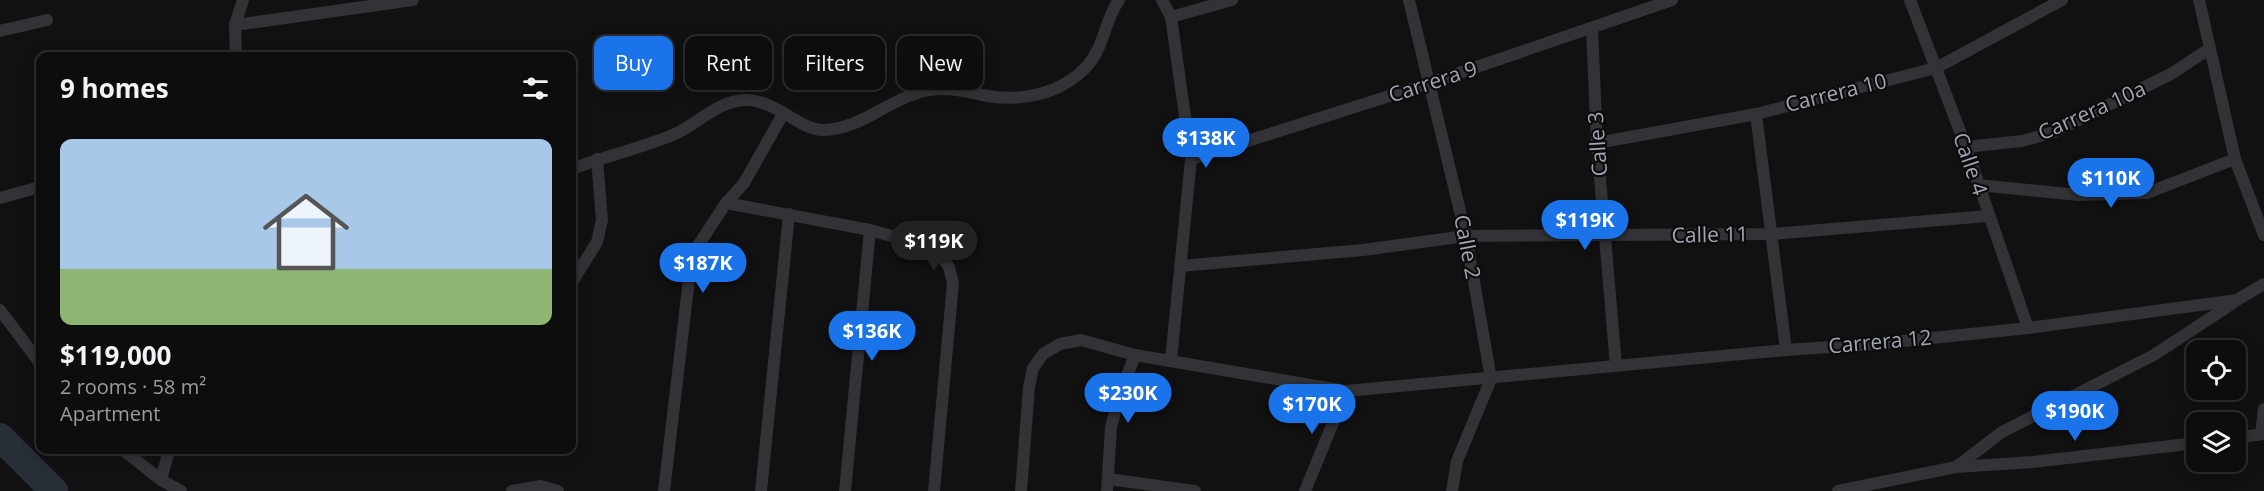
<!DOCTYPE html>
<html lang="en">
<head>
<meta charset="utf-8">
<style>
  :root { --surface:#0d0d0e; --page:#1b1b1c; --text:#f1f3f6; --muted:#9a9c9e; --line:#2d2d2e; --accent:#1a73e8 }
  body { margin:0; font-family:"Open Sans",sans-serif; background:var(--page); color:var(--text); height:100vh; display:flex; flex-direction:column; font-size:22px; white-space:nowrap }
  * { box-sizing:border-box; margin:0 }
  p { font-size:20px; color:var(--muted) }
  .icon { flex:none; width:33px; height:33px; fill:none; stroke:currentColor; stroke-width:2; stroke-linecap:round; stroke-linejoin:round }
  .map { position:relative; flex:1; overflow:hidden }
  .details { position:absolute; left:36px; top:52px; width:540px; height:402px; display:flex; flex-direction:column; background:var(--surface); border-radius:12px; box-shadow:0 3px 15px #0003,0 0 0 2px var(--line) }
  .details>* { flex:none }
  .top-card { position:absolute; left:594px; top:36px; width:570px; height:54px; display:flex; gap:12px }
  .fabs { position:absolute; left:2186px; top:340px; display:grid; gap:12px }
  .fabs a { display:grid; place-items:center; width:60px; height:60px; border-radius:12px; background:var(--surface); box-shadow:0 3px 15px #0003,0 0 0 2px var(--line); font-size:30px }
  .price { position:absolute; translate:-50% -51px; padding:0 14px; border-radius:21px; background:var(--accent); color:#fff; font-size:20px; line-height:39px; filter:drop-shadow(0 2px 3px #0008) }
  .price::after { content:''; position:absolute; left:50%; top:36px; width:18px; height:14px; margin-left:-9px; background:inherit; clip-path:polygon(0 0,100% 0,50% 100%) }
  .price.on { background:#222; color:#fff }
  ul { padding:0; list-style:none }
  li { display:grid; align-content:center; gap:12px; height:318px; padding:0 24px }
  li+li { border-top:2px solid var(--line) }
  li span { display:grid; place-items:center; height:186px; border-radius:12px; color:#555 }
  li>.icon { margin-inline-start:auto }
  span .icon { width:108px; height:108px; fill:#fffc; stroke-width:1 }
  li b { font-size:26px }
  h2 { display:flex; justify-content:space-between; align-items:center; height:72px; padding:0 24px; font-size:26px }
  .chip { padding:0 21px; border-radius:12px; background:var(--surface); box-shadow:0 3px 15px #0003,0 0 0 2px var(--line); font-size:21px; line-height:54px }
  .chip.on { background:var(--accent); color:#fff }
  .map>svg:first-child { display:block }
  .lines { fill:none; stroke-linecap:round; stroke-linejoin:round }
  .river { stroke:#272e36; stroke-width:28 }
  .street { stroke:#323237; stroke-width:12 }
  .labels { text-anchor:middle; stroke-width:4.5; stroke-linejoin:round; paint-order:stroke }
  .street-label { font-size:21px; fill:#a2a6b3; stroke:#0c0c0d }
</style>
</head>
<body>
<div class="map">
<svg width="2264" height="491" viewBox="0 0 2264 491">
  <rect width="100%" height="100%" fill="#111112"/>
  <g class="lines">
    <!-- river -->
    <path class="river" d="M0 437 54 491"/>
    <!-- street -->
    <g class="street">
      <path d="M1162 0 1171 17"/>
      <path d="M1409 0 1466 236 1491 379 1457 461 1452 491"/>
      <path d="M1910 0 1966 147 2028 328"/>
      <path d="M2199 0 2235 159 2264 235"/>
      <path d="M235 25 413 0"/>
      <path d="M1592 29 1597 143 1616 366"/>
      <path d="M0 31 47 20"/>
      <path d="M236 57 235 25 243 0"/>
      <path d="M1756 114 1786 350"/>
      <path d="M1597 143 1756 114 1936 68 2062 0"/>
      <path d="M1966 147 2022 141 2054 132 2171 74 2209 49"/>
      <path d="M1191 159 1430 83 1672 0"/>
      <path d="M572 169C606 156 642 148 675 134 699 123 716 102 744 100 774 98 800 131 824 130 861 129 889 99 925 91 946 86 967 92 988 96 1024 102 1063 93 1088 65 1105 45 1105 19 1119 0"/>
      <path d="M1977 185 2079 195 2147 193 2235 159"/>
      <path d="M0 198 40 187"/>
      <path d="M726 203 870 230 924 245 938 252 949 267 953 283 934 491"/>
      <path d="M1180 266 1363 250 1466 236 1771 234 1988 216"/>
      <path d="M572 282 597 242 602 220 597 159"/>
      <path d="M0 310 40 363"/>
      <path d="M1171 360 1191 159 1171 17 1232 0"/>
      <path d="M2261 434 2264 409"/>
      <path d="M2235 438 2264 434"/>
      <path d="M123 450 161 480 181 491"/>
      <path d="M1956 467 2033 462 2196 443"/>
      <path d="M1108 479 1195 491"/>
      <path d="M161 480 169 450"/>
      <path d="M512 491 541 486 558 491"/>
      <path d="M664 491 690 271 699 244 726 203 744 183 783 114"/>
      <path d="M761 491 789 214"/>
      <path d="M845 491 870 230"/>
      <path d="M1021 491 1029 387 1033 368 1043 354 1060 344 1081 340 1135 355 1346 391 1786 350 1875 344 2028 328 2237 300 2264 284"/>
      <path d="M1107 491 1111 427 1120 394 1135 355"/>
      <path d="M1305 491 1346 391"/>
      <path d="M1838 491 1956 467 2002 432 2154 355 2233 303"/>
    </g>
  </g>
  <g class="labels">
    <!-- street labels -->
    <g class="street-label">
      <text transform="translate(1433 82) rotate(-18)" y="7">Carrera 9</text>
      <text transform="translate(1836 93) rotate(-14)" y="7">Carrera 10</text>
      <text transform="translate(2092 111) rotate(-24)" y="7">Carrera 10a</text>
      <text transform="translate(1598 144) rotate(-94)" y="7">Calle 3</text>
      <text transform="translate(1970 164) rotate(71)" y="7">Calle 4</text>
      <text transform="translate(1710 235) rotate(-1)" y="7">Calle 11</text>
      <text transform="translate(1467 247) rotate(79)" y="7">Calle 2</text>
      <text transform="translate(1880 342) rotate(-5)" y="7">Carrera 12</text>
    </g>
  </g>
</svg>
<div class="fabs">
<a><svg class="icon" aria-label="locate" viewBox="0 0 24 24"><circle cx="12" cy="12" r="6"/><path d="M12 2v4M12 18v4M2 12h4M18 12h4"/></svg></a>
<a><svg class="icon" aria-label="layers" viewBox="0 0 24 24"><path d="M12 4l9 5-9 5-9-5zM3 14l9 5 9-5"/></svg></a>
</div>
<b class="price" style="left:1206px;top:169px">$138K</b>
<b class="price" style="left:2111px;top:209px">$110K</b>
<b class="price" style="left:1585px;top:251px">$119K</b>
<b class="price on" style="left:934px;top:272px">$119K</b>
<b class="price" style="left:703px;top:294px">$187K</b>
<b class="price" style="left:872px;top:362px">$136K</b>
<b class="price" style="left:1128px;top:424px">$230K</b>
<b class="price" style="left:1312px;top:435px">$170K</b>
<b class="price" style="left:2075px;top:442px">$190K</b>
<div class="top-card">
<a class="chip on">Buy</a>
<a class="chip">Rent</a>
<a class="chip">Filters</a>
<a class="chip">New</a>
</div>
<section class="details">
<h2>9 homes<svg class="icon" aria-label="filters" viewBox="0 0 24 24"><path d="M4 7h16M4 17h16"/><circle cx="9" cy="7" r="2"/><circle cx="15" cy="17" r="2"/></svg></h2>
<ul>
<li><span style="background:linear-gradient(#a9c7e8 70%,#8fb573 0)"><svg class="icon" aria-label="home" viewBox="0 0 24 24"><path d="M3 11l9-7 9 7M6 9v11h12V9"/></svg></span><div><b>$119,000</b><p>2 rooms · 58 m²</p><p>Apartment</p></div></li>
</ul>
</section>
</div>
</body>
</html>
